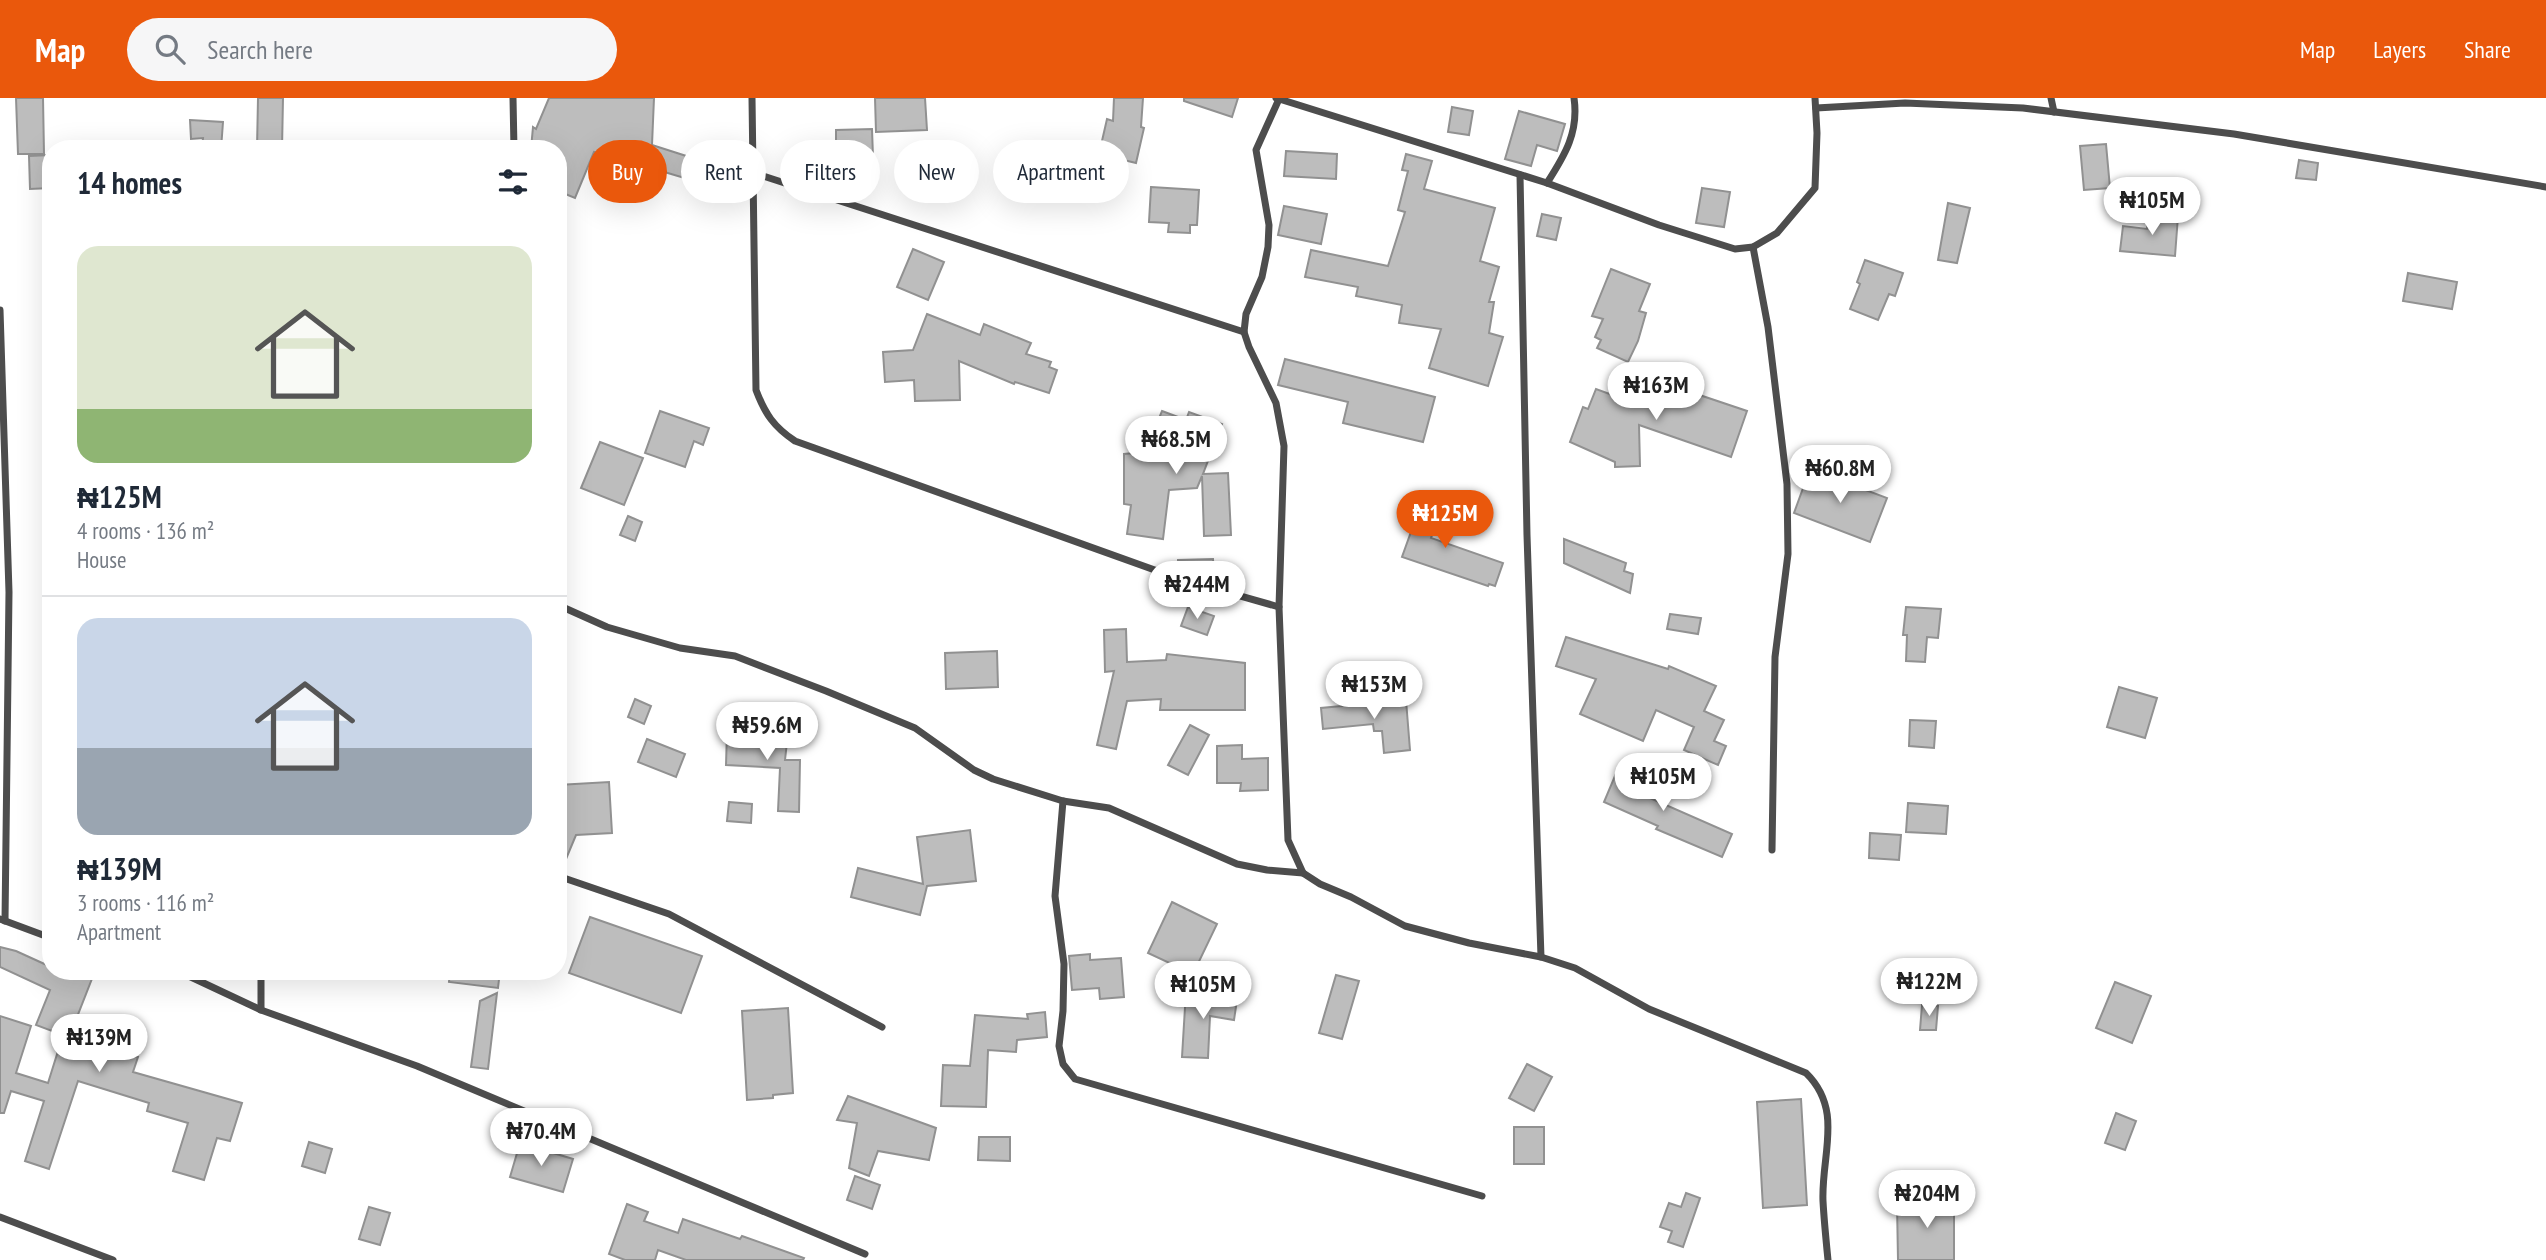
<!DOCTYPE html>
<html lang="en">
<head>
<meta charset="utf-8">
<style>
  :root { --surface:#fff; --page:#f6f6f7; --text:#1f2937; --muted:#747a83; --line:#e0e1e3; --accent:#ea580c }
  body { margin:0; font-family:"PT Sans Narrow",sans-serif; background:var(--page); color:var(--text); height:100vh; display:flex; flex-direction:column; font-size:26px; white-space:nowrap }
  * { box-sizing:border-box; margin:0 }
  p { font-size:23px; color:var(--muted) }
  .icon { flex:none; width:38px; height:38px; fill:none; stroke:currentColor; stroke-width:2; stroke-linecap:round; stroke-linejoin:round }
  .map { position:relative; flex:1; overflow:hidden }
  .drawer { position:absolute; left:42px; top:42px; width:525px; height:840px; display:flex; flex-direction:column; background:var(--surface); border-radius:28px; box-shadow:0 7px 28px #0002 }
  .drawer>* { flex:none }
  .banner { position:absolute; left:588px; top:42px; width:665px; height:63px; display:flex; gap:14px }
  .price { position:absolute; translate:-50% -60px; padding:0 16px; border-radius:24px; background:#fff; color:#222; font-size:23px; line-height:46px; filter:drop-shadow(0 2px 4px #0008) }
  .price::after { content:''; position:absolute; left:50%; top:42px; width:21px; height:16px; margin-left:-10px; background:inherit; clip-path:polygon(0 0,100% 0,50% 100%) }
  .price.active { background:var(--accent); color:#fff }
  ul { padding:0; list-style:none }
  li { display:grid; align-content:center; gap:14px; height:371px; padding:0 35px }
  li+li { border-top:2px solid var(--line) }
  li span { display:grid; place-items:center; height:217px; border-radius:21px; color:#555 }
  li>.icon { margin-inline-start:auto }
  span .icon { width:126px; height:126px; fill:#fffc; stroke-width:1 }
  li b { font-size:30px }
  h2 { display:flex; justify-content:space-between; align-items:center; height:84px; padding:0 35px; font-size:30px }
  .tag { padding:0 24px; border-radius:32px; background:var(--surface); box-shadow:0 7px 28px #0002; font-size:24px; line-height:63px }
  .tag.active { background:var(--accent); color:#fff }
  header { display:flex; align-items:center; gap:42px; box-sizing:border-box; height:98px; padding:0 35px; background:var(--accent); color:#fff }
  header strong { font-size:33px }
  nav { display:flex; gap:38px; margin-inline-start:auto; font-size:24px }
  .search { width:490px; height:63px; background:var(--page); display:flex; align-items:center; gap:18px; box-sizing:border-box; padding:0 24px; border-radius:38px; color:var(--muted); font-size:26px }
  .map>svg:first-child { display:block }
  .building { fill:#bdbdbd; stroke:#919191; stroke-width:2 }
  .lines { fill:none; stroke-linecap:round; stroke-linejoin:round }
  .minor { stroke:#4d4d4d; stroke-width:7 }
</style>
</head>
<body>
<header>
<strong>Map</strong>
<div class="search"><svg class="icon" aria-label="search" viewBox="0 0 24 24"><circle cx="10" cy="10" r="6"/><path d="M15 15l6 6"/></svg>Search here</div>
<nav><a>Map</a><a>Layers</a><a>Share</a></nav>
</header>
<div class="map">
<svg width="2546" height="1162" viewBox="0 0 2546 1162">
  <rect width="100%" height="100%" fill="#fff"/>
  <!-- building -->
  <g class="building">
    <path d="M16 0H43L44 56H18Z"/>
    <path d="M258 0H283L282 51H257Z"/>
    <path d="M549 0H654L652 47 705 64 698 84 634 65V62L594 54 575 100 558 93V51H531L533 29 536 31Z"/>
    <path d="M875 0H925L927 32 876 34Z"/>
    <path d="M1114 0H1143L1141 29 1144 30 1136 65 1099 56 1107 21 1113 23Z"/>
    <path d="M1184 0H1238L1232 19 1184 3Z"/>
    <path d="M1452 9 1473 13 1469 37 1448 34Z"/>
    <path d="M1519 13 1565 26 1557 53 1537 47 1531 68 1505 61Z"/>
    <path d="M190 22 223 24 221 51H202L203 40 191 41Z"/>
    <path d="M872 31 873 59H836V32Z"/>
    <path d="M1062 46 1064 85 1040 86 1038 48Z"/>
    <path d="M2106 46 2110 90 2084 92 2080 48Z"/>
    <path d="M1286 53 1337 56 1336 81 1284 78Z"/>
    <path d="M1406 56 1432 63 1424 91 1495 110 1480 163 1499 169 1489 204H1494L1489 235 1503 239 1488 288 1429 270 1441 231 1399 225 1402 207 1356 198 1358 189 1305 179 1311 152 1388 168 1405 114 1398 112 1408 73 1402 72Z"/>
    <path d="M51 57V90L30 91 29 58Z"/>
    <path d="M2299 62 2318 65 2316 82 2296 80Z"/>
    <path d="M1151 89 1199 92 1197 127H1190V135L1168 134 1169 125 1149 124Z"/>
    <path d="M1702 90 1730 94 1724 129 1696 125Z"/>
    <path d="M1948 105 1970 110 1957 165 1938 162Z"/>
    <path d="M1284 108 1327 116 1321 146 1278 137Z"/>
    <path d="M1542 116 1561 120 1556 142 1537 138Z"/>
    <path d="M2149 116 2178 118 2175 158 2120 153 2123 128 2147 131Z"/>
    <path d="M913 151 944 164 928 202 897 189Z"/>
    <path d="M1865 162 1903 175 1895 198 1889 196 1878 222 1850 211 1860 186 1857 184Z"/>
    <path d="M1611 171 1650 186 1639 213 1646 215 1638 243 1628 264 1597 250 1601 242 1595 239 1603 221 1592 218Z"/>
    <path d="M2408 175 2457 184 2452 211 2403 203Z"/>
    <path d="M927 216 980 237 984 226 1031 245 1026 256 1051 264 1049 269 1057 272 1049 295 1015 284 1014 286 959 263 960 302 915 303 914 282 885 284 883 254 913 252Z"/>
    <path d="M1285 261 1435 299 1423 344 1343 325 1348 304 1278 287Z"/>
    <path d="M1646 279 1747 313 1731 359 1639 327 1640 368 1615 369V364L1570 344 1583 309 1588 311 1596 291 1637 306Z"/>
    <path d="M660 313 709 330 703 347 694 343 685 369 645 355Z"/>
    <path d="M1162 313 1186 322 1189 314 1222 326 1203 376 1228 375 1231 437 1204 438 1202 378 1197 390 1169 392 1163 441 1127 436 1131 407 1124 406V356L1145 354Z"/>
    <path d="M600 344 643 360 624 407 581 390Z"/>
    <path d="M1810 371 1887 400 1870 444 1794 415Z"/>
    <path d="M1412 403 1441 413 1431 440 1503 465 1495 488 1489 486 1488 488 1402 459 1412 431 1403 428Z"/>
    <path d="M628 418 642 424 635 443 620 437Z"/>
    <path d="M1564 441 1626 465 1624 473 1633 476 1630 495 1564 465Z"/>
    <path d="M1213 461 1214 478H1193L1178 474V462Z"/>
    <path d="M1188 509 1214 518 1207 537 1181 528Z"/>
    <path d="M1906 509 1941 511 1938 540 1927 539 1925 564 1906 563 1907 537H1903Z"/>
    <path d="M1670 516 1701 520 1698 536 1667 531Z"/>
    <path d="M1126 531 1127 564 1166 562 1167 556 1245 565V612H1160L1161 601 1127 603 1116 651 1097 647 1114 573 1105 574 1104 532Z"/>
    <path d="M1566 539 1668 571 1669 568 1716 588 1704 613 1724 622 1714 643 1726 648 1718 667 1684 652 1694 629 1656 612 1643 643 1580 616 1596 581 1556 568Z"/>
    <path d="M997 553 998 589 946 591 945 555Z"/>
    <path d="M2119 589 2157 600 2145 640 2107 629Z"/>
    <path d="M635 601 651 608 644 626 628 619Z"/>
    <path d="M1406 602 1410 652 1384 655 1382 633H1374L1373 626 1323 631 1321 610Z"/>
    <path d="M1910 622 1936 623 1934 650 1909 648Z"/>
    <path d="M1190 627 1209 637 1188 677 1168 667Z"/>
    <path d="M727 633 788 635 785 662H800L799 714 778 713 780 670 726 667Z"/>
    <path d="M647 641 685 656 676 679 638 664Z"/>
    <path d="M1242 647V661L1268 660V692L1240 693 1241 685H1217V648Z"/>
    <path d="M1620 666 1651 679 1643 697 1732 736 1722 759 1656 731 1658 728 1604 704Z"/>
    <path d="M609 684 612 735 576 737 561 773 558 772V687Z"/>
    <path d="M729 704 752 706 751 725 727 723Z"/>
    <path d="M1908 705 1948 708 1946 736 1906 734Z"/>
    <path d="M970 732 976 783 927 788 920 817 851 799 858 770 923 786 917 739Z"/>
    <path d="M1870 735 1901 737 1899 762 1869 760Z"/>
    <path d="M1172 804 1217 826 1193 876 1148 855Z"/>
    <path d="M590 819 702 858 681 915 569 875Z"/>
    <path d="M0 849 16 853 51 869V873H80L93 878 70 937 138 959 133 974 242 1005 230 1043 217 1040 204 1082 173 1073 188 1025 147 1013 149 1005 78 983 49 1071 25 1063 44 1003 11 993 4 1015H0V918L31 928 16 975 48 985 63 937 36 927 50 892 0 869Z"/>
    <path d="M1090 856V862L1121 860 1124 899 1100 901 1099 890 1072 892 1069 858Z"/>
    <path d="M450 873H500L498 890 449 884Z"/>
    <path d="M1336 877 1359 883 1342 941 1319 935Z"/>
    <path d="M2115 884 2151 898 2132 945 2096 930Z"/>
    <path d="M1186 893 1237 902 1234 922 1210 918 1208 960 1182 959Z"/>
    <path d="M497 895 488 971 471 969 480 903Z"/>
    <path d="M1922 907 1938 908 1936 932H1920Z"/>
    <path d="M788 910 793 995 773 997V1000L747 1002 742 913Z"/>
    <path d="M1045 914 1047 939 1017 942 1016 954 988 952 986 1009 941 1008 943 967 970 968 975 917 1028 921 1027 916Z"/>
    <path d="M1527 966 1552 979 1534 1013 1509 1000Z"/>
    <path d="M848 998 936 1030 929 1062 878 1053 869 1078 849 1070 857 1025 837 1022Z"/>
    <path d="M1801 1001 1807 1107 1763 1110 1757 1004Z"/>
    <path d="M2116 1015 2136 1023 2125 1052 2105 1045Z"/>
    <rect x="1514" y="1029" width="30" height="37"/>
    <path d="M979 1039H1010V1063L978 1062Z"/>
    <path d="M309 1044 332 1051 325 1075 302 1068Z"/>
    <path d="M520 1045 573 1061 563 1094 510 1079Z"/>
    <path d="M855 1078 880 1087 872 1111 847 1102Z"/>
    <path d="M1686 1095 1700 1100 1683 1149 1668 1144 1672 1133 1660 1129 1669 1105 1681 1109Z"/>
    <path d="M1926 1098H1954V1162H1898L1897 1106H1926Z"/>
    <path d="M627 1106 648 1114 644 1123 678 1135 683 1121 740 1141 742 1138 804 1160 803 1162H686L658 1152 655 1162H625L609 1156Z"/>
    <path d="M369 1109 390 1115 380 1147 359 1141Z"/>
  </g>
  <g class="lines">
    <!-- minor -->
    <g class="minor">
      <path d="M513 0 514 51"/>
      <path d="M752 0 756 292C765 316 774 329 795 343L1177 480 1279 509"/>
      <path d="M1276 0 1547 85 1659 127 1735 151 1753 149 1777 135 1815 90 1817 35 1815 0"/>
      <path d="M2051 0 2054 14"/>
      <path d="M1279 1 1256 52 1269 127 1268 149 1262 179 1246 216 1244 234 1249 249 1276 305 1284 348 1279 509 1288 742 1303 775 1320 786 1351 799 1405 828 1469 845 1541 859 1575 870 1649 911 1806 975C1844 1012 1821 1057 1823 1103 1824 1122 1826 1142 1828 1162"/>
      <path d="M1816 10 1905 5 2023 10 2234 36 2546 89"/>
      <path d="M754 75 1244 234"/>
      <path d="M1520 77 1527 437 1541 859"/>
      <path d="M1547 85C1565 57 1579 34 1574 0"/>
      <path d="M1753 149 1768 229 1787 386 1788 456 1775 559 1772 752"/>
      <path d="M0 212 9 494 5 823"/>
      <path d="M558 507 607 529 680 550 735 558 826 593 915 630 974 672 993 681 1063 703 1109 710 1237 766 1267 772 1303 775"/>
      <path d="M1063 703 1055 798 1064 866 1063 913 1059 948 1063 966 1075 981 1482 1098"/>
      <path d="M558 778 669 816 882 929"/>
      <path d="M0 821 51 840"/>
      <path d="M178 873 261 912 417 968 865 1156"/>
      <path d="M261 873V912"/>
      <path d="M0 1119 113 1162"/>
    </g>
  </g>
</svg>
<b class="price" style="left:2152px;top:139px">₦105M</b>
<b class="price" style="left:1656px;top:324px">₦163M</b>
<b class="price" style="left:1176px;top:378px">₦68.5M</b>
<b class="price" style="left:1840px;top:407px">₦60.8M</b>
<b class="price active" style="left:1445px;top:452px">₦125M</b>
<b class="price" style="left:1197px;top:523px">₦244M</b>
<b class="price" style="left:1374px;top:623px">₦153M</b>
<b class="price" style="left:767px;top:664px">₦59.6M</b>
<b class="price" style="left:1663px;top:715px">₦105M</b>
<b class="price" style="left:1929px;top:920px">₦122M</b>
<b class="price" style="left:1203px;top:923px">₦105M</b>
<b class="price" style="left:99px;top:976px">₦139M</b>
<b class="price" style="left:541px;top:1070px">₦70.4M</b>
<b class="price" style="left:1927px;top:1132px">₦204M</b>
<div class="banner">
<a class="tag active">Buy</a>
<a class="tag">Rent</a>
<a class="tag">Filters</a>
<a class="tag">New</a>
<a class="tag">Apartment</a>
</div>
<section class="drawer">
<h2>14 homes<svg class="icon" aria-label="filters" viewBox="0 0 24 24"><path d="M4 7h16M4 17h16"/><circle cx="9" cy="7" r="2"/><circle cx="15" cy="17" r="2"/></svg></h2>
<ul>
<li><span style="background:linear-gradient(#dfe7d0 75%,#8fb573 0)"><svg class="icon" aria-label="home" viewBox="0 0 24 24"><path d="M3 11l9-7 9 7M6 9v11h12V9"/></svg></span><div><b>₦125M</b><p>4 rooms · 136 m²</p><p>House</p></div></li>
<li><span style="background:linear-gradient(#c9d6e8 60%,#9aa5b1 0)"><svg class="icon" aria-label="home" viewBox="0 0 24 24"><path d="M3 11l9-7 9 7M6 9v11h12V9"/></svg></span><div><b>₦139M</b><p>3 rooms · 116 m²</p><p>Apartment</p></div></li>
</ul>
</section>
</div>
</body>
</html>
